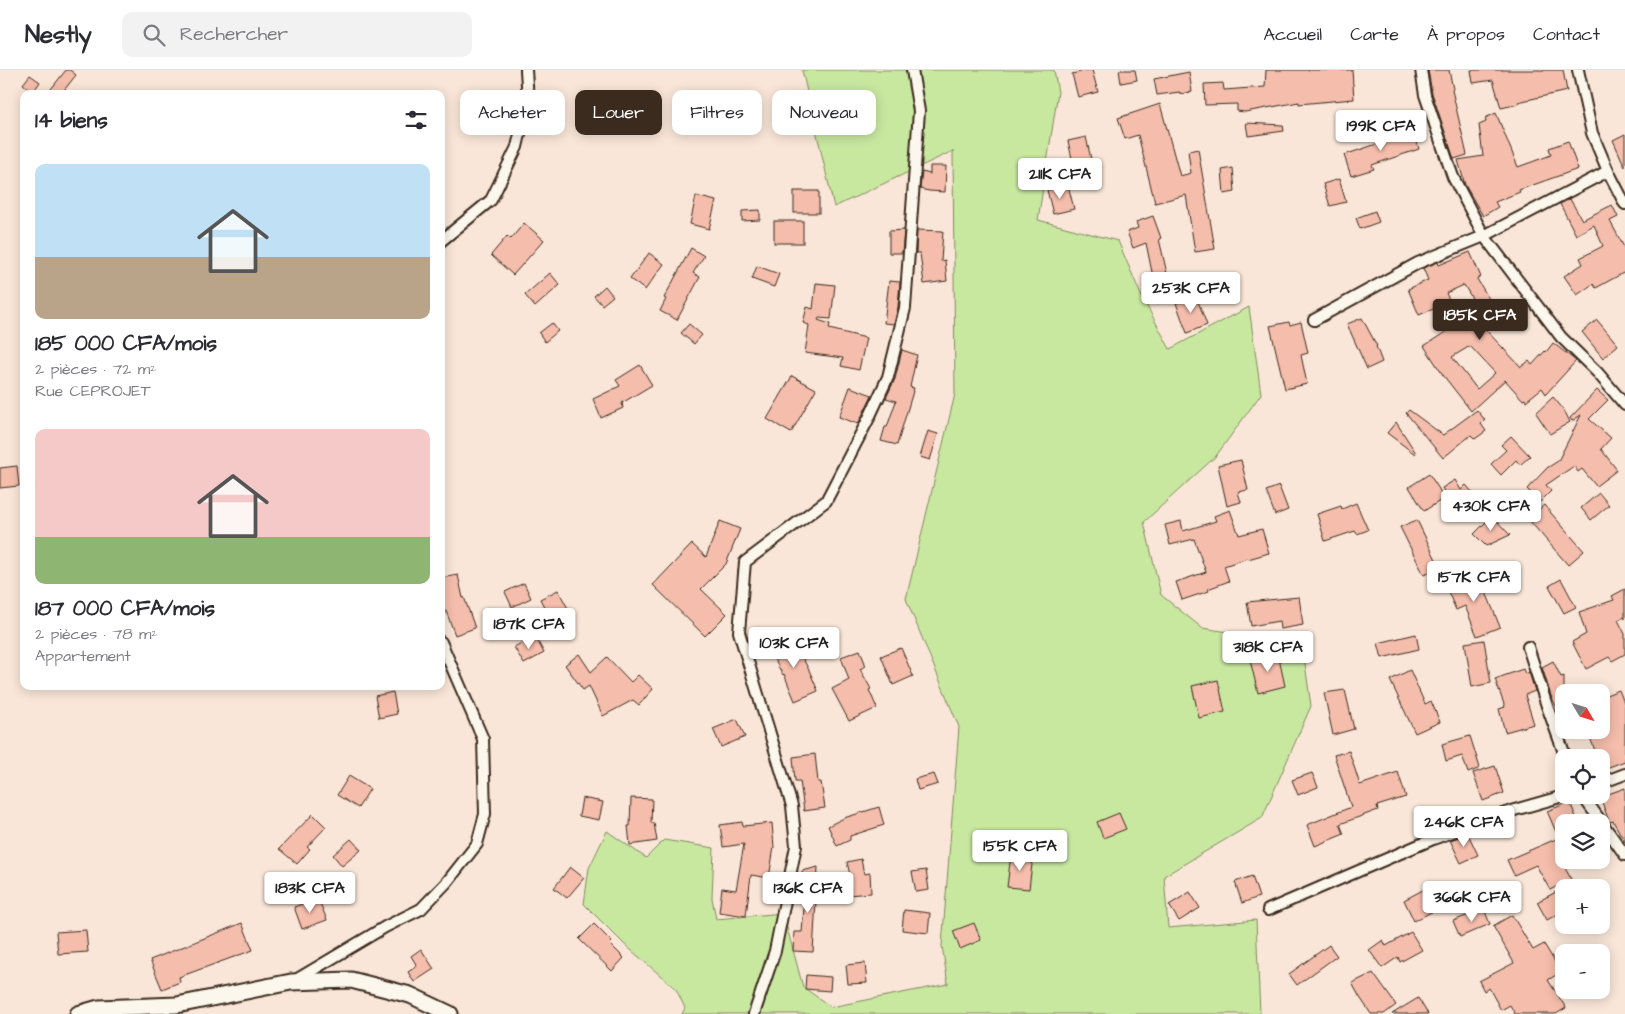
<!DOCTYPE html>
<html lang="fr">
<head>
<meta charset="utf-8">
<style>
  :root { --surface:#fff; --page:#f2f2f3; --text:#2b2b33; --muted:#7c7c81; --line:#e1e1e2; --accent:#3b2a1e }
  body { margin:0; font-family:"Architects Daughter",sans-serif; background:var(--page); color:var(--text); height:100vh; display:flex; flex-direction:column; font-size:19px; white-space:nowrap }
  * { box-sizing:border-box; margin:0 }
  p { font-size:16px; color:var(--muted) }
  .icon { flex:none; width:28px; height:28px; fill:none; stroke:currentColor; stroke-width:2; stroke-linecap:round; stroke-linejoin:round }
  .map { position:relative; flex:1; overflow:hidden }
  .sheet { position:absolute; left:20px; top:20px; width:425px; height:600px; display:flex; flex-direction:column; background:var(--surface); border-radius:10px; box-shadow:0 2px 12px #0003 }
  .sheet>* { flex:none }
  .hud { position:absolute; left:460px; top:20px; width:475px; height:45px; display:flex; gap:10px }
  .needle { width:32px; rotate:128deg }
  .fabs { position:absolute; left:1555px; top:614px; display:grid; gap:10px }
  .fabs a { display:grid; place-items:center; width:55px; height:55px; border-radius:10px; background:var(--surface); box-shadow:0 2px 12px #0003; font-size:25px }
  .price { position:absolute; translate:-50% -42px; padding:0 11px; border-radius:5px; background:#fff; color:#222; font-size:16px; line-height:32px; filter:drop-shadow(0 1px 2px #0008) }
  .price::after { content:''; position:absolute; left:50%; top:30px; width:15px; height:11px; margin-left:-8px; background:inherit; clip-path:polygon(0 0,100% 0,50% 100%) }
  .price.on { background:var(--accent); color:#fff }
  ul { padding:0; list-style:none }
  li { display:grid; align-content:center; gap:10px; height:265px; padding:0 15px }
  li span { display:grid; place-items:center; height:155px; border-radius:10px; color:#555 }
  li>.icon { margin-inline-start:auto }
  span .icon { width:90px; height:90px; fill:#fffc; stroke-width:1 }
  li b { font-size:21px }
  h2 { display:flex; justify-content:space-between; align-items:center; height:60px; padding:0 15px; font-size:21px }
  .tag { padding:0 18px; border-radius:10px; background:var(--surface); box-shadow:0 2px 12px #0003; font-size:18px; line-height:45px }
  .tag.on { background:var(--accent); color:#fff }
  header { display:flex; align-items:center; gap:30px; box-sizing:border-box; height:70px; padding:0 25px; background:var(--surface); border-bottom:1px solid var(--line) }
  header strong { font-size:24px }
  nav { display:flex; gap:28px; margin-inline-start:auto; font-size:18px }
  .search { width:350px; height:45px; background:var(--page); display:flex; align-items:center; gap:12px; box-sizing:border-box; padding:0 18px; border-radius:10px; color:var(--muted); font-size:19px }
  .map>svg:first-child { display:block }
  .green { fill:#c8e8a0; stroke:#82895f }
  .building { fill:#f5bdab; stroke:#3b2a1e; fill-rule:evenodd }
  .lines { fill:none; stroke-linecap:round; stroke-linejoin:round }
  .street-casing { stroke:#3b2a1e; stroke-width:14 }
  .secondary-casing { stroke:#3b2a1e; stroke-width:19 }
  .street { stroke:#fbf7ec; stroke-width:10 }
  .secondary { stroke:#fbf7ec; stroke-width:15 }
</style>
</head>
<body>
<header>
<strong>Nestly</strong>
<div class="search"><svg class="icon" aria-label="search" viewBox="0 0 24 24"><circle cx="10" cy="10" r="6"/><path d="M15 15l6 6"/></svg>Rechercher</div>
<nav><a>Accueil</a><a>Carte</a><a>À propos</a><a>Contact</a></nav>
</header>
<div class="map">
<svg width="1625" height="944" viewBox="0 0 1625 944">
  <rect width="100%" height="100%" fill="#f9e6d8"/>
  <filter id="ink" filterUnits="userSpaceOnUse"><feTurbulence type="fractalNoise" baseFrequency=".02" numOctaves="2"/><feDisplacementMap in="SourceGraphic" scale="10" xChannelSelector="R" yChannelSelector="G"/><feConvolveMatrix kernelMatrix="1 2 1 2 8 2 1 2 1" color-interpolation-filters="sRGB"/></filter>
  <g filter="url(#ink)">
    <!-- green -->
    <path class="green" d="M802 0H1054L1058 22 1038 150 1118 171 1141 225 1170 279 1249 237 1261 324 1216 386 1144 452 1161 525 1202 558 1302 573 1311 636 1262 748 1164 806 1168 858 1256 850 1260 944H682L685 938 676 919 624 874 584 834 589 798 607 761 646 788 664 770 714 778 712 828 716 849 783 843 803 917 831 937 948 914 942 876 959 657 906 529 955 324 953 81 834 137Z"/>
    <!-- building -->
    <g class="building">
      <path d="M66 0H70L76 5 61 24H47Z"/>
      <path d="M1089 0H1092L1098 22 1078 27 1072 4Z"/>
      <path d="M1119 0H1135L1137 10 1121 13Z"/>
      <path d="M1266 0H1352L1354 29 1299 34V32L1245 42 1237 41V34L1205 35 1204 14 1223 13 1224 20 1265 17Z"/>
      <path d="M1428 0H1449L1453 19 1452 20 1467 85 1454 89 1432 23Z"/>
      <path d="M1471 0H1563L1567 21 1518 32 1519 34 1501 38 1493 10 1473 13Z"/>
      <path d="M1189 2 1192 22 1180 24V22L1157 25 1154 9Z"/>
      <path d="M30 5 40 12 33 22 23 14Z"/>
      <path d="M1160 34 1180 106 1191 103 1188 81 1198 79 1215 179 1195 182 1186 125 1155 133 1138 65 1125 69 1118 48Z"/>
      <path d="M1496 43 1518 97 1551 85 1549 78 1568 71 1578 99 1519 120 1520 122 1495 132 1498 137 1483 146 1465 115 1458 90 1483 86 1479 55 1486 52 1485 48Z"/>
      <path d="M1246 53 1283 55 1284 61 1248 66Z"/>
      <path d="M1413 59 1419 79 1372 95 1374 99 1351 106 1344 85 1383 72 1382 69Z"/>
      <path d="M1625 64V97L1613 70Z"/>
      <path d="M1086 67 1091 89 1073 93 1068 71Z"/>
      <path d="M930 96H946L945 122 929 121 920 119 922 102 930 104Z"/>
      <path d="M1233 98 1235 122 1224 124 1222 100Z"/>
      <path d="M1339 109 1346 132 1330 136 1323 114Z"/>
      <path d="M1068 115 1074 139 1053 144 1047 120Z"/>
      <rect x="794" y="121" width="25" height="22"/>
      <path d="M696 126 716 131 709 159 690 154Z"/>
      <path d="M1570 129 1582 150 1612 135 1618 147 1610 151 1625 179V202L1596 218 1593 214 1577 225 1564 206 1583 194 1580 188 1603 176 1594 155 1576 165 1560 134Z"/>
      <path d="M760 140V150L742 151V141Z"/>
      <path d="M1375 141 1379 152 1360 159 1356 148Z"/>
      <path d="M1153 146 1161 168 1159 169 1173 229 1156 233 1150 208 1153 207 1146 173 1133 178 1127 162 1138 158 1136 152Z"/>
      <rect x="774" y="151" width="29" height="22"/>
      <path d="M524 153 544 170 513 205 491 185 507 166 511 169Z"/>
      <path d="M904 160 902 183H889V161Z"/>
      <path d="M917 160 943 161 941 191 945 190 947 211 924 214 920 183H916Z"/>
      <path d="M691 178 704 186 693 203 700 207 677 250 660 241 666 229 664 228Z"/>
      <path d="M1470 182 1481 207 1477 209 1500 247 1484 258 1521 297 1529 291 1532 295 1545 281 1546 282 1553 273 1576 291 1546 324 1542 318 1526 331 1525 329 1523 330 1505 310 1471 341 1443 305 1424 276 1479 240 1464 215 1446 223 1450 232 1419 245 1408 219 1428 210 1423 198 1438 192 1439 195ZM1470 276 1495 303 1477 319 1452 287Z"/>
      <path d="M649 183 664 194 645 220 630 209Z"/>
      <path d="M757 196 779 204 774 217 752 209Z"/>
      <path d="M550 203 560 215 535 237 525 225Z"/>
      <path d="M889 211 900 212 898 237 894 254 884 253Z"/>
      <path d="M816 213 835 215 831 249 819 248 818 250 830 254 829 259 866 268 859 300 841 296 843 288 805 283 809 255 803 253 807 237 813 239Z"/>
      <path d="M605 216 613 226 602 235 594 226Z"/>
      <path d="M1196 226 1207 255 1187 263 1176 233Z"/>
      <path d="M1362 248 1377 276H1376L1382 292 1367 299 1347 254Z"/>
      <path d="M1597 250 1618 275 1603 288 1582 262Z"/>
      <path d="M1289 252 1290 255 1301 252 1308 283 1301 285 1307 314 1285 319 1270 256Z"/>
      <path d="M552 253 558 261 545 272 539 263Z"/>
      <path d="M689 254 702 265 694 274 681 263Z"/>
      <path d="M902 280 917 285 910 317 914 318 897 375 881 371 885 357H887L896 331 886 328 895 309Z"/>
      <path d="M640 295 652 315 622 333 623 338 601 348 593 329 620 316 616 310Z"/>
      <path d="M792 306 816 319 791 363 767 349Z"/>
      <path d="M850 317 872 325 858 354 839 347Z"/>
      <path d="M1597 320 1608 330 1589 349 1611 368 1601 379 1617 400 1596 416 1582 399 1578 402 1574 396 1546 415 1551 421 1540 432 1527 419 1547 398 1558 391 1581 345 1572 351 1570 348Z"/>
      <path d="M1553 327 1564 340 1570 352 1550 364 1536 343Z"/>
      <path d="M1409 340 1443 365 1477 340 1485 350 1481 354 1486 361 1475 369 1471 365 1443 388 1406 343Z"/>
      <path d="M1396 352 1416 383 1415 384 1387 363Z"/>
      <path d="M928 361 938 364 930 390 920 387Z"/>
      <path d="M1511 366 1530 386 1520 395 1516 390 1501 405 1491 394 1506 380 1501 375Z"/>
      <path d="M1241 390 1248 420 1238 422 1241 432 1227 436 1218 395Z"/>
      <path d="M17 396 19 416 0 418V398Z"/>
      <path d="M1429 404 1439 419 1443 429 1424 441 1409 417Z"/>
      <path d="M1455 410 1461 420 1466 415 1474 424 1468 430 1473 438 1460 447 1442 418Z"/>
      <path d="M1279 416 1288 440 1275 445 1266 421Z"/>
      <path d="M1599 423 1609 435 1591 450 1581 438Z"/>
      <path d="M1356 433 1368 460 1357 464 1355 461 1325 471 1317 444 1341 436 1342 439Z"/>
      <path d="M1544 435 1584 481 1568 495 1528 449Z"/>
      <path d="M1230 440 1239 465 1262 459 1269 483 1248 489V488L1224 496 1229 511 1208 519 1209 521 1182 530 1176 512 1206 502 1194 469 1170 475 1165 455 1181 451 1183 461 1216 451 1214 446Z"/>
      <path d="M1492 446 1510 465 1486 476 1474 464Z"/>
      <path d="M1417 450 1440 498 1424 505 1400 457Z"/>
      <path d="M720 451 740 459 726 494 701 519 727 544 705 566 653 515 692 474 706 487Z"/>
      <path d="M1478 502 1500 557 1477 566 1465 536 1456 540 1446 517Z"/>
      <path d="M458 505 463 528 464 527 475 558 455 565 446 541 441 543V508Z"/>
      <path d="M1561 509 1576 537 1564 543 1549 516Z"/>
      <path d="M524 513 531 528 512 537 505 522Z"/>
      <path d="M1625 519V549L1624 547 1618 550 1625 564V584L1612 591 1609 587 1586 599 1572 572 1586 564 1579 542 1614 530 1612 526Z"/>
      <path d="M558 520 571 544 553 554 540 529Z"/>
      <path d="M1299 527 1303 555 1280 559 1279 551 1251 556 1247 532Z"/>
      <path d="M1416 564 1419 579 1382 588 1378 573Z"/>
      <path d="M535 566 544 583 524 594 514 577Z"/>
      <path d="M791 567 809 600 818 621 795 631 784 604 783 605 769 580Z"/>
      <path d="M1484 570 1491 613 1472 617 1465 573Z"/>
      <path d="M901 578 913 606 893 615 881 586Z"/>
      <path d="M860 580 866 596 860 599 871 619 869 620 877 638 849 651 832 619 849 610 841 587Z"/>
      <path d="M579 584 591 602 607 587 631 612 638 605 653 619 639 635 633 630 603 646 589 616 583 620 565 595Z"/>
      <path d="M1278 584 1285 616 1258 623 1250 590Z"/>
      <path d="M1553 591 1561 607 1564 606V652L1551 626 1542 597Z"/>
      <path d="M1523 599 1525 604 1529 602 1535 621 1525 625 1534 654 1505 662 1499 639 1505 637 1495 609Z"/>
      <path d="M1410 600 1425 634 1431 631 1440 652 1415 663 1390 610Z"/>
      <path d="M1218 610 1225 642 1199 648 1192 616Z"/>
      <path d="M1345 620 1354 659 1333 665 1324 623Z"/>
      <path d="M1619 620 1625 635V691L1601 700V688H1598L1587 660H1601V627Z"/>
      <path d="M393 622 397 644 379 648 375 626Z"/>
      <path d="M737 649 745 667 721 677 713 659Z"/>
      <path d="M1470 666 1480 698 1468 703 1462 686 1446 691 1442 674Z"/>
      <path d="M1349 681 1360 715 1398 702 1406 727 1377 736 1378 740 1340 754 1344 764 1315 776 1307 755 1351 737 1334 685Z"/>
      <path d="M815 684 818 712H821L825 738 804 741 800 711H795L793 687Z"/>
      <path d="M1495 696 1504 723 1483 731 1473 703Z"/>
      <path d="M1312 703 1318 717 1298 725 1292 710Z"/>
      <path d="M934 704 938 714 918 720 915 709Z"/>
      <path d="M349 706 370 719 358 738 337 725Z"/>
      <path d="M1625 718V772L1613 751 1610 752 1609 751 1600 727Z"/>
      <path d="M582 728 603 732 599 750 579 746Z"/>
      <path d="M631 728 652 729 651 753H654L657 771 630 775 628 756H630Z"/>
      <path d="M1570 732 1578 752H1564V758L1556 762 1547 741Z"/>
      <path d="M879 737 884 755 850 766V770L837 776 828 756 844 748Z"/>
      <path d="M1119 743 1126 759 1103 768 1097 752Z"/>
      <path d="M313 744 326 757 307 777 310 779 297 794 279 779Z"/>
      <path d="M742 752 743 756 772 753 774 777 769 808 751 805 746 846 719 842 722 818 736 820 744 774 723 777 720 755Z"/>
      <path d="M1468 764 1478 785 1461 793 1450 770Z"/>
      <path d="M351 769 361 780 342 796 333 785Z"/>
      <path d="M1556 769 1562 784 1558 785 1571 809 1550 820 1536 795 1514 805 1507 790Z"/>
      <path d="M1011 784 1033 786 1029 819 1007 817Z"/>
      <path d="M861 789 864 804 870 803 871 823 848 825 847 805H850L847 792Z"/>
      <path d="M570 797 584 808 567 828 554 818Z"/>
      <path d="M818 797 813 882 793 881 794 862H802L806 812H803L802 801Z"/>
      <path d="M926 800 929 820 916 822 912 802Z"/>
      <path d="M1252 806 1259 827 1242 833 1235 812Z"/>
      <path d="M1436 813 1447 834 1414 851 1404 830Z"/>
      <path d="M1558 821 1564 831V841L1547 850 1537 832Z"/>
      <path d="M1190 822 1200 838 1179 851 1169 835Z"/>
      <path d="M318 828 327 850 302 859 294 837Z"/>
      <path d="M1484 839 1490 854 1460 867 1453 851Z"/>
      <path d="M904 840 930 843 928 863 902 860Z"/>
      <path d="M1512 845 1533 880 1544 874 1561 902 1548 910 1566 938 1556 944H1515L1510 935 1501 940 1489 918 1484 921 1479 911 1514 893 1493 856Z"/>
      <path d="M242 853 253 880 179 907 180 912 162 919 150 890Z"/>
      <path d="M974 853 981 870 960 879 953 861Z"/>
      <path d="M594 854 612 872 610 874 624 888 612 901 579 869Z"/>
      <path d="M86 860 88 882 58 884 56 862Z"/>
      <path d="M1411 862 1422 880 1400 892 1398 887 1382 898 1369 880 1383 870 1386 876Z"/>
      <path d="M1329 875 1337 886 1297 915 1289 904Z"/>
      <path d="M421 879 434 899 414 912 408 902 417 896 411 886Z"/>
      <path d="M865 893 867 913 848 914 846 895Z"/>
      <path d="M1373 903 1396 935 1384 944H1371L1359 926 1352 913Z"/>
      <path d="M806 905 831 907 830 921 805 919Z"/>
      <path d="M1418 928 1428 944H1392Z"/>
    </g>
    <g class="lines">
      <defs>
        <g id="street">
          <path d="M1421 0 1425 25 1453 107 1484 166 1561 267 1597 302 1625 335"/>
          <path d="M1578 0 1592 63 1608 101 1625 134"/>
          <path d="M441 171 491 130 517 77 528 30 526 0"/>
          <path d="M1314 250 1418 193 1484 166 1608 101"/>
          <path d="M1528 577 1547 636 1566 688"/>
          <path d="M1601 713 1625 704"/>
          <path d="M1582 725 1625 785"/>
          <path d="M1268 840 1433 769 1511 741 1567 725"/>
          <path d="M294 911 385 857 421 839 447 812 477 774 485 744 483 669 441 572"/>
          <path d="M754 944 775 881 796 776 792 736 739 562 745 492 826 431 869 348 888 307 905 238 919 41 912 0"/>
        </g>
        <path id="secondary" d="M78 944 99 938 177 935 291 912 351 910 410 925 450 944"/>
      </defs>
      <!-- street casing -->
      <use href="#street" class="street-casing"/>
      <!-- secondary casing -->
      <use href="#secondary" class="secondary-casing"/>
      <!-- street -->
      <use href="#street" class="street"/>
      <!-- secondary -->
      <use href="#secondary" class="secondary"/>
    </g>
  </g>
</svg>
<div class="fabs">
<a><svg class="needle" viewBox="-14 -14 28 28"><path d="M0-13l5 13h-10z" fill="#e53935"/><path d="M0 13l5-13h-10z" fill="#7c7c81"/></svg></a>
<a><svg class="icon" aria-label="locate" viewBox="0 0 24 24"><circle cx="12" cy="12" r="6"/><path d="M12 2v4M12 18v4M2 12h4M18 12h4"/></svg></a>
<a><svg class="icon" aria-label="layers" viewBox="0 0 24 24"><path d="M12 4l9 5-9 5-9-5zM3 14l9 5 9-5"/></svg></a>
<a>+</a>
<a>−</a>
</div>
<b class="price" style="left:1381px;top:82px">199K CFA</b>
<b class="price" style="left:1060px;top:130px">211K CFA</b>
<b class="price" style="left:1191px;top:244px">253K CFA</b>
<b class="price on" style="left:1480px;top:271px">185K CFA</b>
<b class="price" style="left:1491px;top:462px">430K CFA</b>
<b class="price" style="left:1474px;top:533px">157K CFA</b>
<b class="price" style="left:529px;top:580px">187K CFA</b>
<b class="price" style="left:794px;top:599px">103K CFA</b>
<b class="price" style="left:1268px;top:603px">318K CFA</b>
<b class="price" style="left:1464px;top:778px">246K CFA</b>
<b class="price" style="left:1020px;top:802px">155K CFA</b>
<b class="price" style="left:310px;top:844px">183K CFA</b>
<b class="price" style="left:808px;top:844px">136K CFA</b>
<b class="price" style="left:1472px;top:853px">366K CFA</b>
<div class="hud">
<a class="tag">Acheter</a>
<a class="tag on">Louer</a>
<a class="tag">Filtres</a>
<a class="tag">Nouveau</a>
</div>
<section class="sheet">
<h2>14 biens<svg class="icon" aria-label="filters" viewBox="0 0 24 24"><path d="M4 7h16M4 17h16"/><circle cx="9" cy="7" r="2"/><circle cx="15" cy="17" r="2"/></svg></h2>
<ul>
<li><span style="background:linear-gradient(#bfe0f5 60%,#b9a48a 0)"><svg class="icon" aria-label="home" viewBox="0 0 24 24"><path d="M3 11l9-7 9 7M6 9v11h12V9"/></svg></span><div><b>185 000 CFA/mois</b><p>2 pièces · 72 m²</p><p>Rue CEPROJET</p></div></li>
<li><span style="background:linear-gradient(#f6c9c9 70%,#8fb573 0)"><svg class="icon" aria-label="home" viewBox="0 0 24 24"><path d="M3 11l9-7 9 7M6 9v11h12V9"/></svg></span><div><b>187 000 CFA/mois</b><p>2 pièces · 78 m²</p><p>Appartement</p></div></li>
</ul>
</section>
</div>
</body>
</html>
